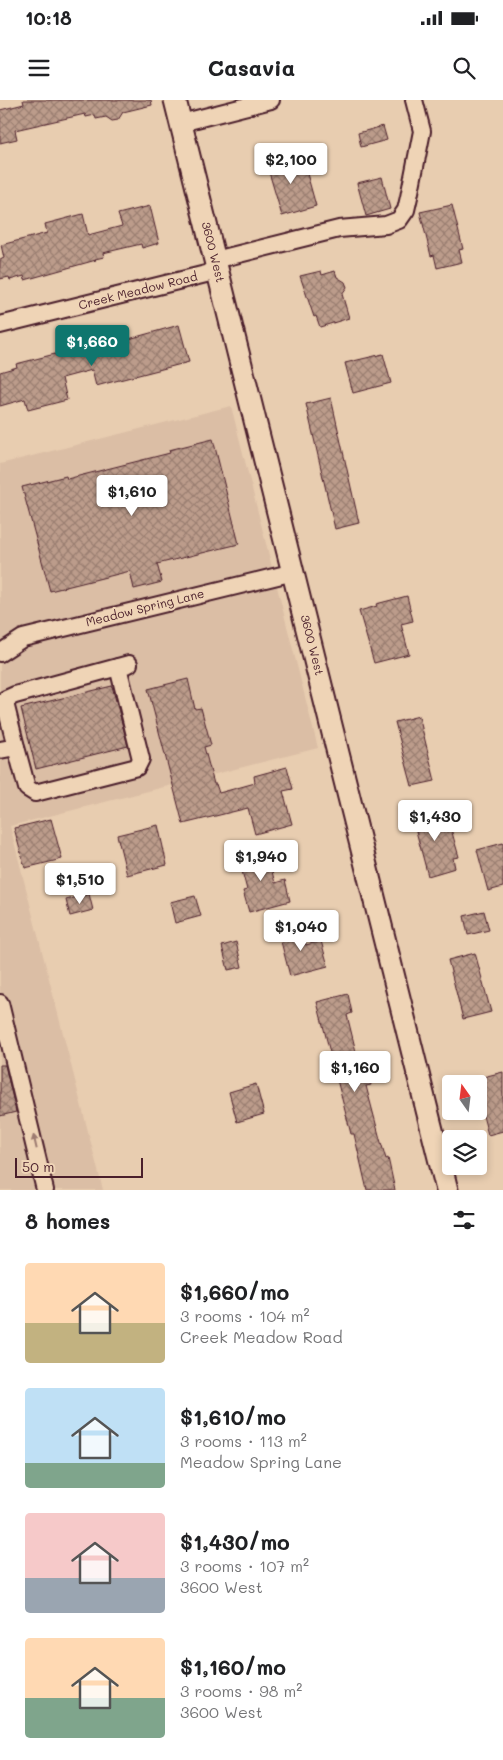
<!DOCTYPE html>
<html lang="en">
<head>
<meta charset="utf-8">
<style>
  :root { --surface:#fff; --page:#f2f2f2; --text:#202124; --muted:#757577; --accent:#0f766e }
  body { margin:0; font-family:Mali,sans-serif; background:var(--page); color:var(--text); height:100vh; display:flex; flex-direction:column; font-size:19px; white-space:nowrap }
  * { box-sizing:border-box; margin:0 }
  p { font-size:16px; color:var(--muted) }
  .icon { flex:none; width:28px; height:28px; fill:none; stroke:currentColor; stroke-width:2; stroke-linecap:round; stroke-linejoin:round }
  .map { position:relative; height:1090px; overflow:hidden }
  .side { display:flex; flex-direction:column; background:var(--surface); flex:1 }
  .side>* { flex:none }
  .needle { width:32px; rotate:346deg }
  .controls { position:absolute; left:442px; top:975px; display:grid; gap:10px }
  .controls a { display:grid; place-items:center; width:45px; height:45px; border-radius:5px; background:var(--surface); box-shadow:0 2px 8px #0003; font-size:25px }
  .scale { position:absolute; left:15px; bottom:12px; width:128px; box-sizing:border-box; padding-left:5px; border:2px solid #4a1f2b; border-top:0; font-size:14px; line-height:18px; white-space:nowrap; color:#4a1f2b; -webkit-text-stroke:4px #efd4b6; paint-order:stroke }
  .price { position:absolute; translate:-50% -42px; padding:0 11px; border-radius:5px; background:#fff; color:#222; font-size:16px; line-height:32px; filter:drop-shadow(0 1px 2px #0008) }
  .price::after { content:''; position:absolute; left:50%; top:30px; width:15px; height:11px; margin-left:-8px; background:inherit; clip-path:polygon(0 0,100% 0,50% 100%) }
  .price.active { background:var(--accent); color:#fff }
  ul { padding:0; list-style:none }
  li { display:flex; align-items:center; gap:15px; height:125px; padding:0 25px }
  li span { display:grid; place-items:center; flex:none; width:140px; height:100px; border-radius:5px; color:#555 }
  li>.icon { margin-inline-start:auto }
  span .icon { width:60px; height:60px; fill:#fffc; stroke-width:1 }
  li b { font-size:21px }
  h2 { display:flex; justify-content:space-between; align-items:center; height:60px; padding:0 25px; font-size:21px }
  .status { display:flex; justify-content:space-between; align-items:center; height:35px; padding:0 25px; background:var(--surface); direction:ltr }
  .status svg { height:14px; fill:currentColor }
  header { display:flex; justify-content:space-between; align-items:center; height:65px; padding:0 25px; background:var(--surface); font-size:22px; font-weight:700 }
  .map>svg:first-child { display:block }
  .built { fill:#dbbea5 }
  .building { fill:url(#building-cross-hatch); stroke:#4a1f2b }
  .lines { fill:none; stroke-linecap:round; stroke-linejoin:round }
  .minor-casing { stroke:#4a1f2b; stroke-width:20 }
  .major-casing { stroke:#4a1f2b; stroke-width:25 }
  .minor { stroke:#efd4b6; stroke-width:16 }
  .major { stroke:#efd4b6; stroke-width:21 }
  .oneway { fill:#9c7a70 }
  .labels { text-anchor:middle; stroke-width:4; stroke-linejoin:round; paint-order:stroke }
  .street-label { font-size:12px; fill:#4a1f2b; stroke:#efd4b6 }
</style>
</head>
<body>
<div class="status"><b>10:18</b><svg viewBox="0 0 49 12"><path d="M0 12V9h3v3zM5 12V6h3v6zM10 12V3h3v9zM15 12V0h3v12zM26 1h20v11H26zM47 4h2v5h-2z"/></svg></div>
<header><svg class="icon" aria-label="menu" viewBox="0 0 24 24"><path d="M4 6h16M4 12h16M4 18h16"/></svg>Casavia<svg class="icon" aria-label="search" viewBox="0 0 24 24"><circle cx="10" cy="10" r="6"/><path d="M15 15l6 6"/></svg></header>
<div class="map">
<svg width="503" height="1090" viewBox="0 0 503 1090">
  <defs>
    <pattern id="building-cross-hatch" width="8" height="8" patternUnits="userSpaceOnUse" patternTransform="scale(1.25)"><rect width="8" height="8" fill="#bc9c8b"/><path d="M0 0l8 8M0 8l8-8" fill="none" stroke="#9b7f72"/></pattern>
  </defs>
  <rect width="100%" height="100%" fill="#e8cdb0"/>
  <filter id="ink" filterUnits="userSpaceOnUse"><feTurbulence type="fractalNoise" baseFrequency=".02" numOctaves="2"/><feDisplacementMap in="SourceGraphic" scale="10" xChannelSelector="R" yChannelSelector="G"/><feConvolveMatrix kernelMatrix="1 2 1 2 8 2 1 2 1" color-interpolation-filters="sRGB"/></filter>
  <g filter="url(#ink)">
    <!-- built -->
    <path class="built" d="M231 306 318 648 10 726 103 1090H0V364Z"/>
    <!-- building -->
    <g class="building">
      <path d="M23 0H151L152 5 123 12 118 20 112 21 106 17 96 19 95 15 86 17 85 14 15 30 17 39 0 43V10L24 4Z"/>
      <path d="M383 26 387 40 361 47 358 33Z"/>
      <path d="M298 54 302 71 306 70 316 106 282 116 266 62Z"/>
      <path d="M382 77 390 109 366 116 357 83Z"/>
      <path d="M452 105 463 149 459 150 462 162 437 168 434 155 431 156 420 112Z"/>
      <path d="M150 106 159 143 142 148 141 144 103 153 104 157 95 159 96 160 25 180 24 176 10 180 9 177 0 179V160L4 158 1 145 47 133 45 124 83 114 88 135 122 126 118 114Z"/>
      <path d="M321 171 322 175 335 171 337 177 345 182 347 187 342 194 349 218 320 227 316 216 314 217 300 176Z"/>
      <path d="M179 225 189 262 96 286 92 270 62 278 67 300 28 310 25 299 0 306V272L17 267 16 264 55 254 56 256 87 248 103 244 102 241 117 238 118 242Z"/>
      <path d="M383 254 391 283 353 293 345 263Z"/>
      <path d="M331 298 359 423 335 429 306 304Z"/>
      <path d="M213 339 239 444 157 464 162 482 134 489 130 471 50 491 22 387 66 376 67 379 170 353 169 350Z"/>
      <path d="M407 496 413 521 401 524 409 554 374 563 359 511 377 506 376 504Z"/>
      <path d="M188 579 195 609 201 608 211 645 204 647 214 684H216L219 693 255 683 254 676 287 667 293 689 283 691 292 724 255 734 248 708 183 724 148 589Z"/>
      <path d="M112 586 128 646 36 669 21 608Z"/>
      <path d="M419 616 435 681 412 686 395 622Z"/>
      <path d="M440 709 445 730 451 729 459 757 453 758 455 768 428 776 412 716Z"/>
      <path d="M51 719 62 759 25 768 14 728Z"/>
      <path d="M158 725 167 765 127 775 117 735Z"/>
      <path d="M503 743V787L488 791 477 750Z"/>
      <path d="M266 749 275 783 285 780 290 801 249 812 243 791 247 790 238 756Z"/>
      <path d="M89 794 93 810 70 816 66 800Z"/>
      <path d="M195 796 201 816 175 823 170 802Z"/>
      <path d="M484 811 489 830 468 835 464 816Z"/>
      <path d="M301 825 306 845 321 841 328 866 290 876 278 830Z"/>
      <path d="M236 842 242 867 228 870 222 846Z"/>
      <path d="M475 853 491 912 463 919 448 860Z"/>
      <path d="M348 894 352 913 347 915 360 968 366 966 371 985 366 986 380 1039 386 1059 388 1058 395 1090H367L354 1034H351L317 902Z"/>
      <path d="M0 965H5L16 1012 0 1016Z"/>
      <path d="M503 972V1031L488 1035 479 1000V978Z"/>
      <path d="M256 984 264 1014 237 1022 229 992Z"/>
    </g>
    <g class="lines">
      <defs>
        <g id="minor">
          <path d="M181 23 271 0"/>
          <path d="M215 160 339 129 386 125 399 120 406 110 409 97 422 31 414 0"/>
          <path d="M0 225 218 171"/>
          <path d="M0 553 23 538 294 472"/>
          <path d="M16 647 27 688 35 693 137 667 141 659 118 567"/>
          <path d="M0 650 16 647 6 607V599L15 595 129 564"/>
          <path d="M0 903 45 1090"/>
        </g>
        <path id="major" d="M175 0 447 1090"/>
      </defs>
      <!-- minor casing -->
      <use href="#minor" class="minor-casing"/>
      <!-- major casing -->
      <use href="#major" class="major-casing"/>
      <!-- minor -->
      <use href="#minor" class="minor"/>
      <!-- major -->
      <use href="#major" class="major"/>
    </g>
    <!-- one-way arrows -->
    <defs><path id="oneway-solid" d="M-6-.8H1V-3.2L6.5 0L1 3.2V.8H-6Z" transform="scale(1.25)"/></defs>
    <use class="oneway" href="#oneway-solid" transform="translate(35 1042) rotate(-103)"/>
  </g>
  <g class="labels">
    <!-- street labels -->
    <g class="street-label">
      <text transform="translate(213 152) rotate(76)" y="4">3600 West</text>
      <text transform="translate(138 191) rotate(-14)" y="4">Creek Meadow Road</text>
      <text transform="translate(145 508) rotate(-14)" y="4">Meadow Spring Lane</text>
      <text transform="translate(312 545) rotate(76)" y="4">3600 West</text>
    </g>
  </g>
</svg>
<div class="controls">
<a><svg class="needle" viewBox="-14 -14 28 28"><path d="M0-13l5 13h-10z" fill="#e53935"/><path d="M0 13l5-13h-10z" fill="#757577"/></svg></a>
<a><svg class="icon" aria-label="layers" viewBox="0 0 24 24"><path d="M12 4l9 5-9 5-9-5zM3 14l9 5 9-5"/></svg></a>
</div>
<div class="scale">50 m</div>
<b class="price" style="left:291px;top:85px">$2,100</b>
<b class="price active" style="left:92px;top:267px">$1,660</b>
<b class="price" style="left:132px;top:417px">$1,610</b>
<b class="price" style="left:435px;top:742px">$1,430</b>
<b class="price" style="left:261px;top:782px">$1,940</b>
<b class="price" style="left:80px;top:805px">$1,510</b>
<b class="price" style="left:301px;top:852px">$1,040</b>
<b class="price" style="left:355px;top:993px">$1,160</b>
</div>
<section class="side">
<h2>8 homes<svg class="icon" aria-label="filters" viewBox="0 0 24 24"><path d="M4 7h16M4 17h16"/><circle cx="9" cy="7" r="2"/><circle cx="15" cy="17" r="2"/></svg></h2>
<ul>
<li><span style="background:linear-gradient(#ffd9b3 60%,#c2b280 0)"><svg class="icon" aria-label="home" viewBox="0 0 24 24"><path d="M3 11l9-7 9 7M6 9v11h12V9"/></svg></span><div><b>$1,660/mo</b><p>3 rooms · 104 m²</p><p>Creek Meadow Road</p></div></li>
<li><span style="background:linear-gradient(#bfe0f5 75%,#7fa58c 0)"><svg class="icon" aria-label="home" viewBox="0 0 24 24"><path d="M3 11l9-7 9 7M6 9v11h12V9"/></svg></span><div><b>$1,610/mo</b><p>3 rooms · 113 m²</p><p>Meadow Spring Lane</p></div></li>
<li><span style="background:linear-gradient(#f6c9c9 65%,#9aa5b1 0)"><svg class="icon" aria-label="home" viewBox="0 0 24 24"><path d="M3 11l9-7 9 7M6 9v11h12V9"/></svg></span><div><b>$1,430/mo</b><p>3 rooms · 107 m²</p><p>3600 West</p></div></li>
<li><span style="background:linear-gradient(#ffd9b3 60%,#7fa58c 0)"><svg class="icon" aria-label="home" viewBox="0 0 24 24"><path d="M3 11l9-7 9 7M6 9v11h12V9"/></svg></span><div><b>$1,160/mo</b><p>3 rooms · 98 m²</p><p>3600 West</p></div></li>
</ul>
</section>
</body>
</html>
